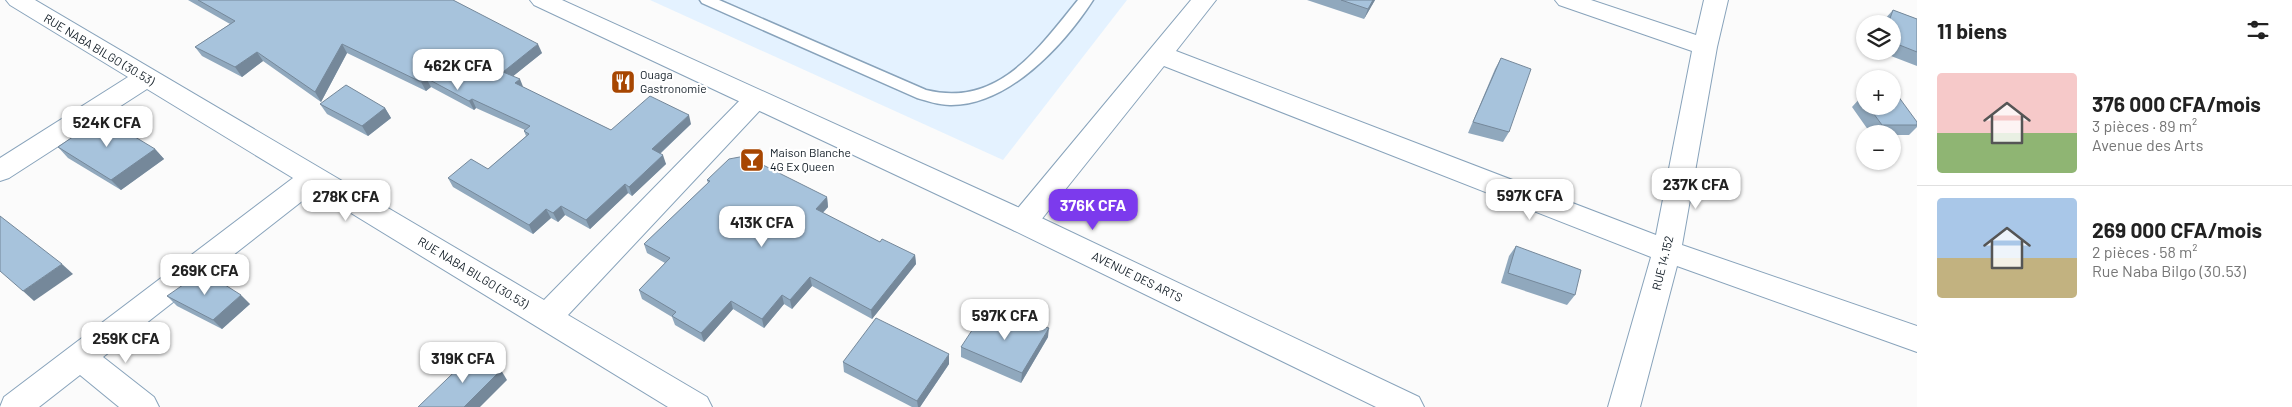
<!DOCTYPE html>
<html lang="fr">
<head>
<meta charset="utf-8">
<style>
  :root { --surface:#fff; --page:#f2f2f2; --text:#222; --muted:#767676; --line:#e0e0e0; --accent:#7c3aed }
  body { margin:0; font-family:Barlow,sans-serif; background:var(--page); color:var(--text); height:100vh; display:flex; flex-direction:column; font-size:19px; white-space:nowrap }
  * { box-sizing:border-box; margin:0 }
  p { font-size:16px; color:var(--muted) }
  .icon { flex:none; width:28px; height:28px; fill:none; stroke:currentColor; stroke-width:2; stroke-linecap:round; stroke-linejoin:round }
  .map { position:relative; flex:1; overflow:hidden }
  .details { display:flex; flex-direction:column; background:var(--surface); width:375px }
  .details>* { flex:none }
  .controls { position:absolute; left:1856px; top:15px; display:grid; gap:10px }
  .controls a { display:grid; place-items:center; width:45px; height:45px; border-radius:50%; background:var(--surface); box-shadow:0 1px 4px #0004; font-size:25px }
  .price { position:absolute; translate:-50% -42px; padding:0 11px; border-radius:10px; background:#fff; color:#222; font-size:16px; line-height:32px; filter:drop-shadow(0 1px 2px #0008) }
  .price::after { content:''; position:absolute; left:50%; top:30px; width:15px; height:11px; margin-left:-8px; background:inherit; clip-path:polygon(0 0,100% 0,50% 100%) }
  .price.on { background:var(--accent); color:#fff }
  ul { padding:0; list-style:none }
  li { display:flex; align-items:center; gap:15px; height:125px; padding:0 20px }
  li+li { border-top:1px solid var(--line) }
  li span { display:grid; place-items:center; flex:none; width:140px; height:100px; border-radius:5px; color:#555 }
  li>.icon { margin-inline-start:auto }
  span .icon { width:60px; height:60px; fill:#fffc; stroke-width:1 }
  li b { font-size:21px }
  h2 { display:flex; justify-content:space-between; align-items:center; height:60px; padding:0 20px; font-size:21px }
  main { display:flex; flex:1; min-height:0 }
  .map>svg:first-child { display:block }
  .built { fill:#e4f2ff }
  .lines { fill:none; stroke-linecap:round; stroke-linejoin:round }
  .lane-casing { stroke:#88a3bb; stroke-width:3 }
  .street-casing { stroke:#88a3bb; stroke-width:2 }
  .secondary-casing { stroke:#88a3bb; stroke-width:2 }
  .lane { fill:#fff; fill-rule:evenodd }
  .street { fill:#fff; fill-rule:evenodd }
  .secondary { fill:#fff; fill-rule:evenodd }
  .wall { fill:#90a8bd }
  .shaded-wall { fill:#75889a }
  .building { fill:#a7c3dc; stroke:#75889a }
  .labels { text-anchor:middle; stroke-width:4.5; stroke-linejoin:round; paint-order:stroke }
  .street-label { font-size:12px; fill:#101b24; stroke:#fff }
  .poi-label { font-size:12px; fill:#101b24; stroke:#fff; text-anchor:start }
</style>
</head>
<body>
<main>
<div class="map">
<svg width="1917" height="407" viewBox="0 0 1917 407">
  <rect width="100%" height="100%" fill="#fbfbfb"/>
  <!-- built -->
  <path class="built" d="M650 0H1127L1003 160Z"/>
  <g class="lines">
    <defs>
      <path id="lane" d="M700 0H719L926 90C998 108 1038 49 1078 0H1093C1064 45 1008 106 950 105 939 105 927 101 917 98L702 3Z"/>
      <g id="street">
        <path d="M6 0H35L544 300 747 93 756 90 765 93 769 99 765 105 568 315 707 397 712 407H668L315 191 103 357 154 397 159 407H119L80 375 39 407H0L4 397 293 178 147 89 9 178 0 181V158L128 77 10 5Z"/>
        <path d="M1191 0H1216L1176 51 1656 235 1692 51 1559 5 1555 0H1591L1696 35 1704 0H1728L1717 47 1682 245 1917 326V352L1677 266 1640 407H1608L1651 257 1164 66 1033 230 1023 233 1013 230 1009 222 1013 214Z"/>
      </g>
      <path id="secondary" d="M530 0H562L1033 214 1419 397 1424 407H1376L1013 230 534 5Z"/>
    </defs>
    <!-- lane casing -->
    <use href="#lane" class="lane-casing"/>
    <!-- street casing -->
    <use href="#street" class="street-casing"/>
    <!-- secondary casing -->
    <use href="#secondary" class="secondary-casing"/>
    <!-- lane -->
    <use href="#lane" class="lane"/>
    <!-- street -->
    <use href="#street" class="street"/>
    <!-- secondary -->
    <use href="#secondary" class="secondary"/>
  </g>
  <!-- wall -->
  <g class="wall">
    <path d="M188 0H453L542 53 513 76 523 87 611 130 691 124 660 154 666 164 632 196 628 193 590 229 565 215 558 222 551 218 533 234 453 187 448 178 488 169 526 136 524 131 525 130 476 108 474 110 431 87 426 91 347 53 321 102 263 61 242 77 202 56 195 47 230 24Z"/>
    <path d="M1307 0H1375L1364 19Z"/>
    <path d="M1893 10 1917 19V66L1878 51H1892V24H1882L1883 21Z"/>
    <path d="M1501 58 1509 132 1503 142 1468 133 1495 69Z"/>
    <path d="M1861 97H1865V106H1892L1917 122V127L1909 135H1892V134H1871L1852 107Z"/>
    <path d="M320 104 385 108 391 118 368 136 327 114Z"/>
    <path d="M58 147 155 149 164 159 121 190 68 158Z"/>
    <path d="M707 180 827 197 828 207 823 213 880 242 915 255 916 264 872 319 812 286 792 309 784 304 764 328 733 309 704 342 675 325 672 317 642 299 639 290 665 263 647 253 644 244 708 183Z"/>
    <path d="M1516 246 1575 295 1567 305 1501 283 1509 256Z"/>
    <path d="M167 296 250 304 222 329 177 306Z"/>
    <path d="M1048 337 1021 383 961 357V347Z"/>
    <path d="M843 362 949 364 920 407H912L844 372Z"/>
  </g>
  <!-- shaded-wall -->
  <g class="shaded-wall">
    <path d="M1373 0H1375L1364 19 1368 9Z"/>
    <path d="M342 44 347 53 321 102 315 92Z"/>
    <path d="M538 44 542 53 507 81 503 72Z"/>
    <path d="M257 52 263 61 242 77 235 67Z"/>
    <path d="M426 78 431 87 426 91 421 82Z"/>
    <path d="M520 79 524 89 515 83Z"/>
    <path d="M472 99 476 108 474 110 469 101Z"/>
    <path d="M385 108 391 118 368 136 362 126Z"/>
    <path d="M689 115 691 124 655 158 652 149Z"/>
    <path d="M155 149 164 159 121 190 111 180Z"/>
    <path d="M663 155 666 164 632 196 629 187Z"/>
    <path d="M625 184 628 193 590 229 586 220Z"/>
    <path d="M827 197 828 207 817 218 816 209Z"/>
    <path d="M561 206 565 215 558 222 553 213Z"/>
    <path d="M546 209 551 218 533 234 529 225Z"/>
    <path d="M915 255 916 264 872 319 871 310Z"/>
    <path d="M62 264 73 274 34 301 23 291Z"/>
    <path d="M810 277 812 286 792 309 790 300Z"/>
    <path d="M241 295 250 304 222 329 213 320Z"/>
    <path d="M782 295 784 304 764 328 762 319Z"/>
    <path d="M731 301 733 309 704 342 701 333Z"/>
    <path d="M1049 328 1048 337 1021 383 1022 373Z"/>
    <path d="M949 354V364L920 407H918L917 401Z"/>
    <path d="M501 370 507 380 480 407H464Z"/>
  </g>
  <!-- building -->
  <g class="building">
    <path d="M198 0H453L538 44 503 72 520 79 515 83 611 130 650 96 689 115 652 149 663 155 629 187 625 184 586 220 561 206 553 213 546 209 529 225 448 178 471 159 488 169 529 134 524 131 530 126 472 99 469 101 426 78 421 82 342 44 315 92 257 52 235 67 195 47 235 21Z"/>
    <path d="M1341 0H1373L1368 9Z"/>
    <path d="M1893 10 1917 19V52L1892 42V24H1888Z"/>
    <path d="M1501 58 1531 69 1509 132 1473 122Z"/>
    <path d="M346 85 385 108 362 126 320 104Z"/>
    <path d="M1892 96H1898L1917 122V125H1882L1868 106H1892Z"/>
    <path d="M1861 97H1865V102Z"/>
    <path d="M102 117 155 149 111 180 58 147Z"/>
    <path d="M745 156 827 197 816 209 880 242 882 239 915 255 871 310 810 277 790 300 782 295 762 319 731 301 701 333 672 316 676 312 639 290 670 258 644 244 710 181 707 180 729 159Z"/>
    <path d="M0 216 62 264 23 291 0 271Z"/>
    <path d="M1516 246 1581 270 1575 295 1508 273Z"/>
    <path d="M203 271 241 295 213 320 167 296Z"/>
    <path d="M984 312 1010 320 1049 328 1022 373 961 347Z"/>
    <path d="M876 318 949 354 917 401 843 362Z"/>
    <path d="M475 352 501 370 464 407H418Z"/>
  </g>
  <!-- icons -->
  <defs>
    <symbol id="restaurant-square" viewBox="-11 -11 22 22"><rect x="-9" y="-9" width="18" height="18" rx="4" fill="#a74601" stroke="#fff"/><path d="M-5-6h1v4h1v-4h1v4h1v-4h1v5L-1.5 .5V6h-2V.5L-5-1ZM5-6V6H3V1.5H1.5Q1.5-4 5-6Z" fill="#fff"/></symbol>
    <symbol id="bar-square" viewBox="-11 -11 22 22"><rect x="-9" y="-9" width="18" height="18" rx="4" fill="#a74601" stroke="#fff"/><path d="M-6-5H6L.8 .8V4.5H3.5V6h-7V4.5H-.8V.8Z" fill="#fff"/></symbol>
  </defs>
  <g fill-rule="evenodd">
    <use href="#restaurant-square" x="609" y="68" width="28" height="28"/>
    <use href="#bar-square" x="738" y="146" width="28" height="28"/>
  </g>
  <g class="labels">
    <!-- street labels -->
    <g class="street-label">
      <text transform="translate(99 50) rotate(31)" y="4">RUE NABA BILGO (30.53)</text>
      <text transform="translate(1663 263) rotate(-76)" y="4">RUE 14.152</text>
      <text transform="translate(473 273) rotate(31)" y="4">RUE NABA BILGO (30.53)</text>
      <text transform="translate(1137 277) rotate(26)" y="4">AVENUE DES ARTS</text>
    </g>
    <!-- poi labels -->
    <g class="poi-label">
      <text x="640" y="79">Ouaga<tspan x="640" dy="14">Gastronomie</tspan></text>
      <text x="770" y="157">Maison Blanche<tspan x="770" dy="14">4G Ex Queen</tspan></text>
    </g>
  </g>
</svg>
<div class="controls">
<a><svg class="icon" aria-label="layers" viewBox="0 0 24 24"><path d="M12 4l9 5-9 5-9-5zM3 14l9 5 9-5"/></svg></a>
<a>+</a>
<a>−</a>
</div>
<b class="price" style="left:458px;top:91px">462K CFA</b>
<b class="price" style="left:107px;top:148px">524K CFA</b>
<b class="price" style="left:1696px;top:210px">237K CFA</b>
<b class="price" style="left:1530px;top:221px">597K CFA</b>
<b class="price" style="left:346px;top:222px">278K CFA</b>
<b class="price on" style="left:1093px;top:231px">376K CFA</b>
<b class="price" style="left:762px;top:248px">413K CFA</b>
<b class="price" style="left:205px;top:296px">269K CFA</b>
<b class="price" style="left:1005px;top:341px">597K CFA</b>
<b class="price" style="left:126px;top:364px">259K CFA</b>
<b class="price" style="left:463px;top:384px">319K CFA</b>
</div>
<section class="details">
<h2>11 biens<svg class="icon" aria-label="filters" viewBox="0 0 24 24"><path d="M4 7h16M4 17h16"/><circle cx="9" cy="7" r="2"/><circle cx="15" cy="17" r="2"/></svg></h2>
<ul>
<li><span style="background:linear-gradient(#f6c9c9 60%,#8fb573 0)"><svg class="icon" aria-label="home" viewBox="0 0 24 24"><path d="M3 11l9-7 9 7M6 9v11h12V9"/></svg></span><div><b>376 000 CFA/mois</b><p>3 pièces · 89 m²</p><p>Avenue des Arts</p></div></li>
<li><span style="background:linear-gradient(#a9c7e8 60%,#c2b280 0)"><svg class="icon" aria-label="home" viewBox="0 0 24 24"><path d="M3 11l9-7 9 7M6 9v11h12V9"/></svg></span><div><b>269 000 CFA/mois</b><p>2 pièces · 58 m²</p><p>Rue Naba Bilgo (30.53)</p></div></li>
</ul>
</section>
</main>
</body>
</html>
